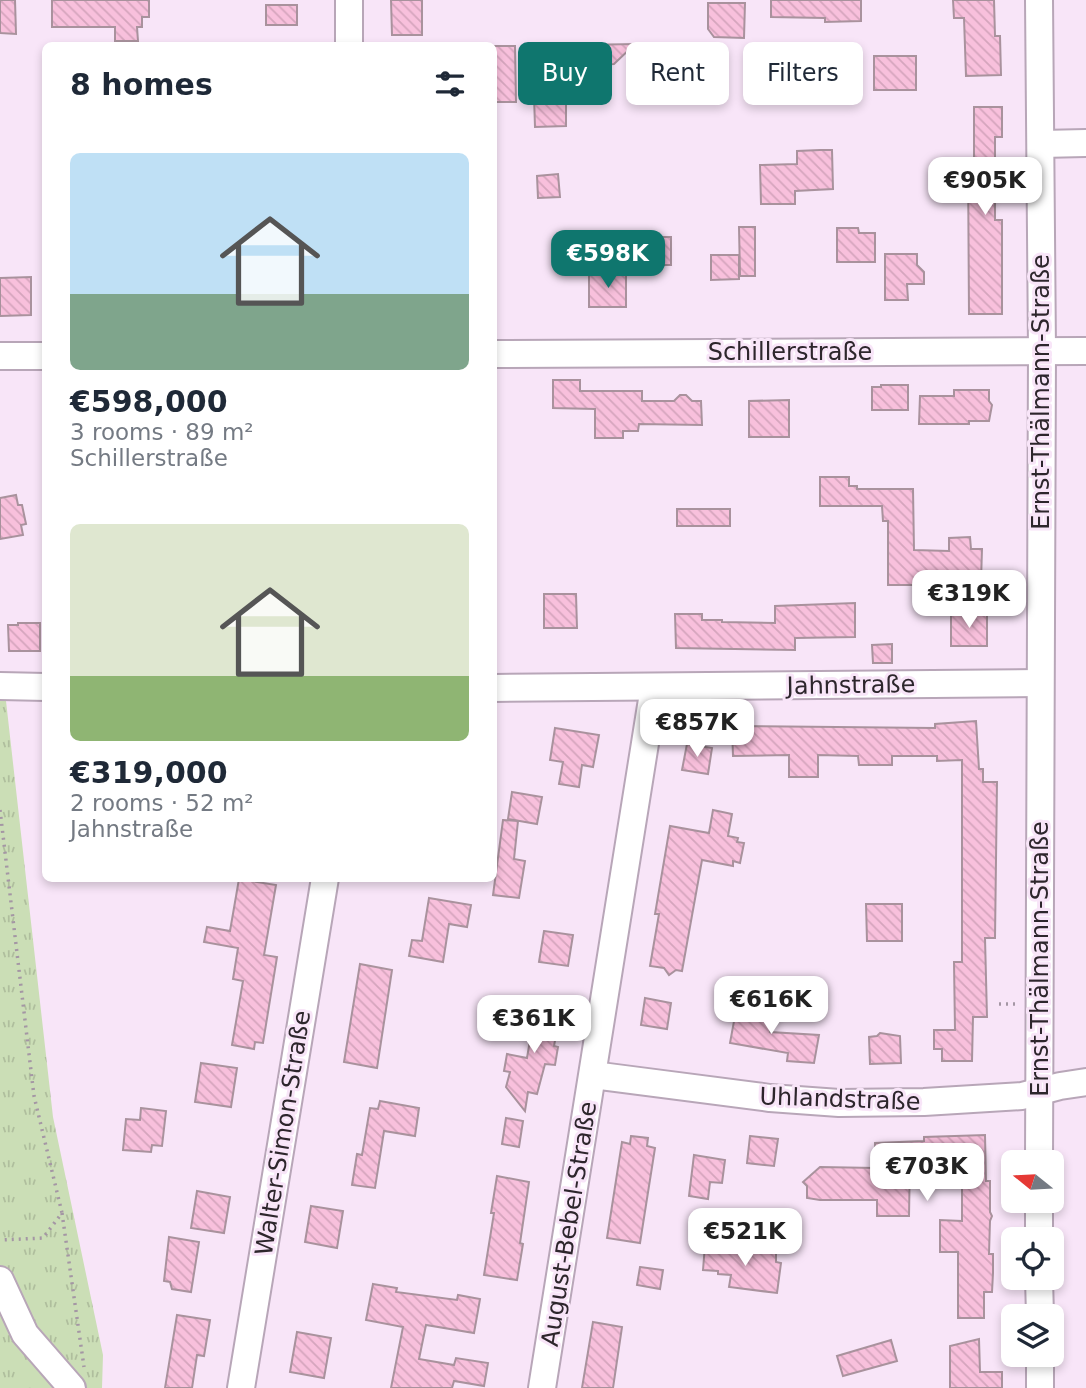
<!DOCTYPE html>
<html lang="en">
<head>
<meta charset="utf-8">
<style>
  :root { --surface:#fff; --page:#f2f2f3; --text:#1f2937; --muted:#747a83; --accent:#0f766e }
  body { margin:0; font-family:"DejaVu Sans",sans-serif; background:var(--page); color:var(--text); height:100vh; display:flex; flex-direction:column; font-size:26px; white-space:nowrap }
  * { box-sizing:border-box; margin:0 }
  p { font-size:23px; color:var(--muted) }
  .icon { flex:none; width:38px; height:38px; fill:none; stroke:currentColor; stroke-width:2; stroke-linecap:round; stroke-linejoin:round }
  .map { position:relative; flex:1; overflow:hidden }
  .details { position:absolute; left:42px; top:42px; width:455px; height:840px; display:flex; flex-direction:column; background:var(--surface); border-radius:10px; box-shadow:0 4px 10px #0003 }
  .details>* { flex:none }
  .guide { position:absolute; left:518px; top:42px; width:462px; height:63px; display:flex; gap:14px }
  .needle { width:46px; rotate:288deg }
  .controls { position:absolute; left:1001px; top:1150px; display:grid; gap:14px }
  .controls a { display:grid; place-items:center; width:63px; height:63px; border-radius:10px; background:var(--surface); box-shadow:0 4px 10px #0003; font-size:35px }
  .price { position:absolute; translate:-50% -60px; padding:0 16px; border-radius:14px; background:#fff; color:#222; font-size:23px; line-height:46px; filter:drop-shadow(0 2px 4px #0008) }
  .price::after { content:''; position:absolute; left:50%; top:42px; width:21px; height:16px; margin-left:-10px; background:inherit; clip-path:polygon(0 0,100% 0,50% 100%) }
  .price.active { background:var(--accent); color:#fff }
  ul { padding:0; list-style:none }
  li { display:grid; align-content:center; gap:14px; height:371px; padding:0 28px }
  li span { display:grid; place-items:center; height:217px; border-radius:10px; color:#555 }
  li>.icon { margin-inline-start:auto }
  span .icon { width:126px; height:126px; fill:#fffc; stroke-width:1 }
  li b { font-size:30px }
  h2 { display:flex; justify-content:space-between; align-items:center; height:84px; padding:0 28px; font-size:30px }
  .tag { padding:0 24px; border-radius:10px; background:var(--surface); box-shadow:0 4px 10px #0003; font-size:24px; line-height:63px }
  .tag.active { background:var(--accent); color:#fff }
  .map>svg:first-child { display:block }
  .grass { fill:url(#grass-tufts) }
  .building { fill:url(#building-back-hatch); stroke:#a9929d; stroke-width:2 }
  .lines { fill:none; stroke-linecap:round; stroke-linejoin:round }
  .minor-casing { stroke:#b8a6b8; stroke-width:30 }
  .path { stroke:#a496a4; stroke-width:3.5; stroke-dasharray:2 5; stroke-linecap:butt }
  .minor { stroke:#fff; stroke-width:26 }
  .labels { text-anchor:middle; stroke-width:6; stroke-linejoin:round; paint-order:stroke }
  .street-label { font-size:24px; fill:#2d262c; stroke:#f8e5f8 }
</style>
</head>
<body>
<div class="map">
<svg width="1086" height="1388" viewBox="0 0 1086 1388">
  <defs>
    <pattern id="grass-tufts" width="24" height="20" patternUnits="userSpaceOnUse" patternTransform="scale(1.75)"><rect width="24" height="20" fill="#cbdeb6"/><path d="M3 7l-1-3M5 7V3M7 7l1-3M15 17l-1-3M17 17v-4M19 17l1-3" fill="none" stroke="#afbe9d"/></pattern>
    <pattern id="building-back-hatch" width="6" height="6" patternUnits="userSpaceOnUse" patternTransform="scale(1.75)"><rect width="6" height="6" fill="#f8c0dc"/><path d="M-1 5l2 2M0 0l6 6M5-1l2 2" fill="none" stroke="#d5a5bd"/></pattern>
  </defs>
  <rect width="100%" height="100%" fill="#f8e5f8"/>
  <!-- grass -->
  <path class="grass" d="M0 701H6L53 1117 103 1355 102 1388H0Z"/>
  <!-- building -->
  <g class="building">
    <path d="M0 0H15L16 34 0 33Z"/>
    <path d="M52 0H149V17H142V27H137L138 41H115V27H52Z"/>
    <path d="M391 0H422V35H392Z"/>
    <path d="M771 0H861V21L825 22V18L771 17Z"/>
    <path d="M953 0H994L995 36H1000L1001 75 966 76 964 18H954Z"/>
    <path d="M708 3H745L744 38 714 37 708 29Z"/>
    <rect x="266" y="5" width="31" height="20"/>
    <path d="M635 44 614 64 598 65 578 45Z"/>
    <path d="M494 46H515L516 102H494Z"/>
    <path d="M641 46 678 50 675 77 638 74Z"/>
    <rect x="874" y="56" width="42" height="34"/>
    <path d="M534 96H566V126L535 127Z"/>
    <path d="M974 107H1002V137H995V220H1002V314H969L968 161H974Z"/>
    <path d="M820 150H832L833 189 795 191V204H761L760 165 797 164V151Z"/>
    <path d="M558 174 560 197 538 198 537 176Z"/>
    <path d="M739 227H755V276H740Z"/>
    <path d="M837 228H858L859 233H875V262H837Z"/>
    <rect x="637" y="237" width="34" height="28"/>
    <path d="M885 254H917V265L924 272V284H907L908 300H885Z"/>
    <path d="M711 255H739V279L711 280Z"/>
    <rect x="589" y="273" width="37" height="34"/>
    <path d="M31 277V315L0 316V278Z"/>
    <path d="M553 380H580V391H642V401H674L680 395H686L692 401H701L702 425 639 424 638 431H623V438H595V409L553 408Z"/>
    <path d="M881 385H908V410H872V387H881Z"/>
    <path d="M954 390H989V401L992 405 989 421H969V424H919L920 396H954Z"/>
    <path d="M789 400V437H749V401Z"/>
    <path d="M820 477H849V486H857V489H913L914 550 949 551V538L970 537 971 549H982L981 581H931V585H888V521H883L882 506H820Z"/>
    <path d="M16 495 18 505H22L26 524 21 525 23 535 0 539V498Z"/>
    <rect x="677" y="509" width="53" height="17"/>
    <path d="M544 594H576L577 628H544Z"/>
    <path d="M855 603V637L795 638V650L676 648 675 614H702V620H722V622L775 623V606Z"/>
    <rect x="951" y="614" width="36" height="32"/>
    <path d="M18 623H40V651H9L8 625H18Z"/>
    <path d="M892 644V663H873L872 645Z"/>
    <path d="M976 721 979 769H983V782H997L995 938H985L987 1017H973L972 1061H942V1049H934V1030H955L954 962H962V760L937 761V756H892V765H859L858 756 818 755V777H789V755L733 756 732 726 935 728V724Z"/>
    <path d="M555 728 599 735 593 767 582 765 579 787 559 784 563 762 550 760Z"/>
    <path d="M687 744 712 748 708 774 682 770Z"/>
    <path d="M512 792 542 797 537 824 508 819Z"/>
    <path d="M713 810 732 814 728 836 738 838 737 842 744 843 740 863 733 861V866L702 860 682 971 676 970 669 975 664 968 650 966 659 914H655L670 826 709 833Z"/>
    <path d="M503 820 518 821 514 859 525 861 519 898 493 895Z"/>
    <path d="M239 879 276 885 264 955 277 957 263 1043 255 1042 254 1049 232 1045 243 981 233 979 238 948 204 942 207 927 230 931Z"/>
    <path d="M429 898 471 905 467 927 449 924 443 962 409 956 412 940 422 941Z"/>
    <path d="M866 904H902V941H867Z"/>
    <path d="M544 931 573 935 568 966 539 962Z"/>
    <path d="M360 964 392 970 377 1068 344 1062Z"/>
    <path d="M645 998 671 1003 667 1029 641 1025Z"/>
    <path d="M536 1004 561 1008 554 1046 558 1047 555 1065 545 1064 537 1094 528 1092 525 1111 506 1087 510 1072 504 1071 507 1054 527 1058Z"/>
    <path d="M737 1005 774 1011 770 1032 819 1035 814 1063 787 1061 788 1053 730 1043Z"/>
    <path d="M880 1033 900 1036 901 1063 870 1064 869 1037 877 1036Z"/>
    <path d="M201 1063 237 1068 231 1107 195 1102Z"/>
    <path d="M380 1101 419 1108 415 1136 384 1131 375 1188 352 1185 357 1154 362 1155 370 1108 378 1109Z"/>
    <path d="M141 1108 166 1111 162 1146 152 1145 151 1152 123 1150 126 1119 140 1120Z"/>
    <path d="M506 1118 523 1121 519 1147 502 1144Z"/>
    <path d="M985 1135 986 1181H990V1212L992 1216 990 1221 989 1254H993V1273L992 1292H984V1318H958V1252H940V1220L962 1221V1169H956V1159H910L909 1216H877V1200H820L807 1198V1186L803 1182 820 1167 876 1168 875 1143 924 1141V1137Z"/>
    <path d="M631 1136 648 1138 647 1146 655 1148 640 1243 607 1238 622 1142 630 1144Z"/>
    <path d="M750 1136 778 1139 774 1166 747 1163Z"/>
    <path d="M694 1155 725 1160 722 1183 710 1182 708 1199 689 1196Z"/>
    <path d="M497 1176 529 1182 520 1243 523 1244 517 1280 484 1275 494 1213H491Z"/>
    <path d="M197 1191 230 1197 224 1233 191 1228Z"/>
    <path d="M311 1206 343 1211 337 1248 305 1242Z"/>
    <path d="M169 1237 199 1242 191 1292 172 1289 170 1282 164 1281Z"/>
    <path d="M705 1245 776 1253V1262L781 1263 777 1293 729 1287 731 1275 718 1274V1271L703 1270Z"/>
    <path d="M640 1267 663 1270 660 1289 637 1285Z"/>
    <path d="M373 1284 397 1288 396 1292 457 1300 458 1295 480 1299 474 1333 426 1325 419 1359 454 1365 456 1358 488 1363 484 1386 454 1381 452 1388H391L403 1327 366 1320Z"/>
    <path d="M177 1315 210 1320 204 1356 197 1355 192 1388H165Z"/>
    <path d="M593 1322 622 1327 613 1388H582Z"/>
    <path d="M297 1332 331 1338 324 1378 290 1372Z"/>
    <path d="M979 1339 980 1372H1002V1388H950V1346Z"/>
    <path d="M891 1340 897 1361 843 1376 837 1356Z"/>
  </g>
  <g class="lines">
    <defs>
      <g id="minor">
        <path d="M349 0V46"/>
        <path d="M1041 144 1086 143"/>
        <path d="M494 354 1086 351"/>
        <path d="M0 356H46"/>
        <path d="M0 686 46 687"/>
        <path d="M494 688 1040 683"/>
        <path d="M593 1075 770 1098 839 1103 924 1102 1022 1096 1060 1086 1086 1082"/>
        <path d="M1039 1162 1042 351 1039 0"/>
        <path d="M1039 1200V1239"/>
        <path d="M1039 1278 1040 1316"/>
        <path d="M0 1280 25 1334 72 1388"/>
        <path d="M1040 1354V1388"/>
        <path d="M241 1388 325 878"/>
        <path d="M542 1388 654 687"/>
      </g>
    </defs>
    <!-- minor casing -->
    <use href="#minor" class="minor-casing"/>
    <!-- path -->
    <g class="path">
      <path d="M0 810 34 1096 62 1213 43 1238 0 1240"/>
      <path d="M999 1004H1017"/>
      <path d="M62 1213 84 1367"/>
    </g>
    <!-- minor -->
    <use href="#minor" class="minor"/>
  </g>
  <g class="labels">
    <!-- street labels -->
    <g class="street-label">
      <text x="790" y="360">Schillerstraße</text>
      <text transform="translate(1041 392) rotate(-90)" y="8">Ernst-Thälmann-Straße</text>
      <text transform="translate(851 685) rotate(-1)" y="8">Jahnstraße</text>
      <text transform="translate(1040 959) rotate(-90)" y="8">Ernst-Thälmann-Straße</text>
      <text transform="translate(840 1099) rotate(2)" y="8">Uhlandstraße</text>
      <text transform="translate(283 1133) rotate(-81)" y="8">Walter-Simon-Straße</text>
      <text transform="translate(569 1224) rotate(-81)" y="8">August-Bebel-Straße</text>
    </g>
  </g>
</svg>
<div class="controls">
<a><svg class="needle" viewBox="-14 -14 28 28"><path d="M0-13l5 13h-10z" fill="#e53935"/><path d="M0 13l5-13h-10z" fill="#747a83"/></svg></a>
<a><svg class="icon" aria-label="locate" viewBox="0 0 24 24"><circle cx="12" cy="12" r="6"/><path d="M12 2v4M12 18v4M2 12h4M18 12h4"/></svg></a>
<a><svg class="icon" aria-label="layers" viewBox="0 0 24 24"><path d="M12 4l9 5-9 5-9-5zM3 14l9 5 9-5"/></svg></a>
</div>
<b class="price" style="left:985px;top:217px">€905K</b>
<b class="price active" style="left:608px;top:290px">€598K</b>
<b class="price" style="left:969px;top:630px">€319K</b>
<b class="price" style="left:697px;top:759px">€857K</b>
<b class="price" style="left:771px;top:1036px">€616K</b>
<b class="price" style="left:534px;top:1055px">€361K</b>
<b class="price" style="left:927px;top:1203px">€703K</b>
<b class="price" style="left:745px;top:1268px">€521K</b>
<div class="guide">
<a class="tag active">Buy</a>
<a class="tag">Rent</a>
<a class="tag">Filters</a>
</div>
<section class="details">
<h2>8 homes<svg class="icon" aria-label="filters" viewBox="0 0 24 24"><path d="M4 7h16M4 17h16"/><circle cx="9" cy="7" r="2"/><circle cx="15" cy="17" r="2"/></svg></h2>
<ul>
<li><span style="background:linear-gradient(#bfe0f5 65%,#7fa58c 0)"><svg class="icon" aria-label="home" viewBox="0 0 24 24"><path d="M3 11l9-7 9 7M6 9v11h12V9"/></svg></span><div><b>€598,000</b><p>3 rooms · 89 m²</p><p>Schillerstraße</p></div></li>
<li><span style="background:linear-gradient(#dfe7d0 70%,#8fb573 0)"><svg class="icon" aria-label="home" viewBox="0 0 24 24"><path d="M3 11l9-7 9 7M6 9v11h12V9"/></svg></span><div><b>€319,000</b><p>2 rooms · 52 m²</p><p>Jahnstraße</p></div></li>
</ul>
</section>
</div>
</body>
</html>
